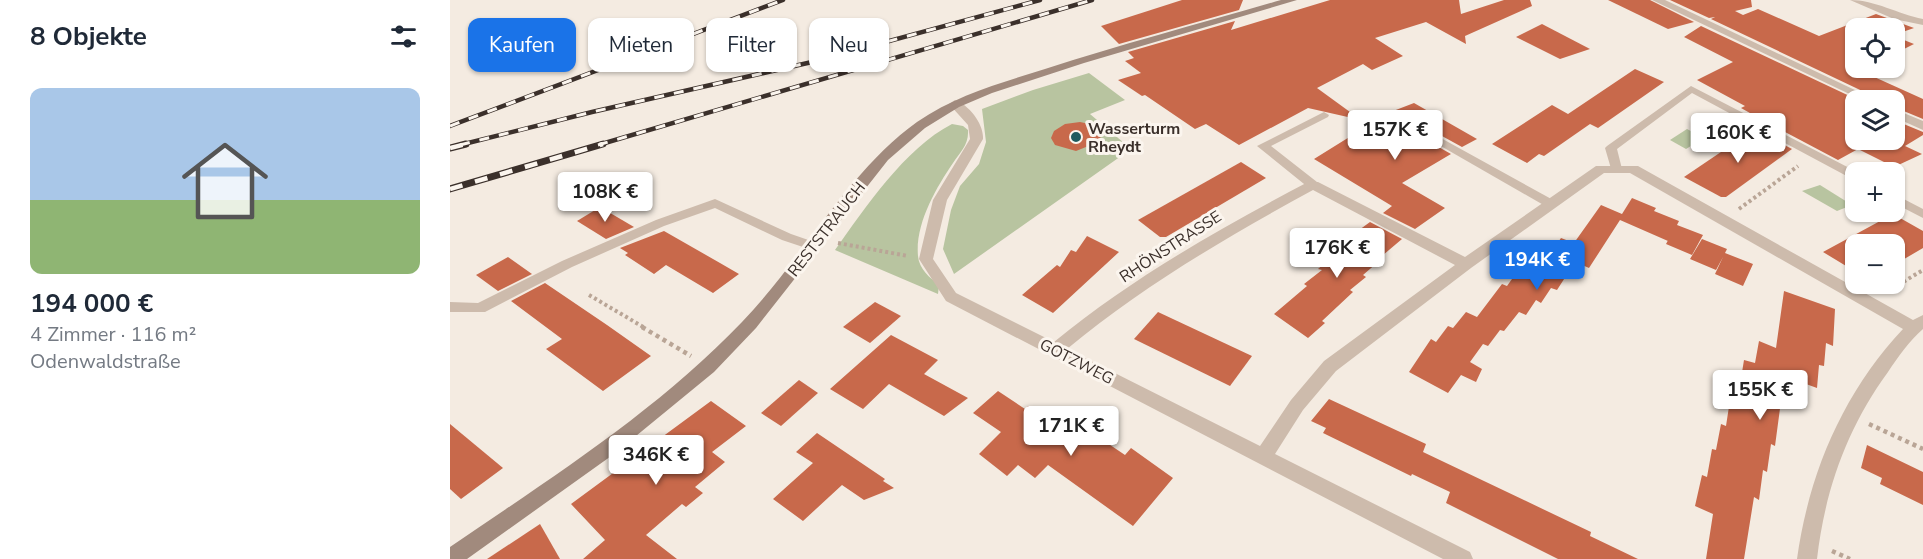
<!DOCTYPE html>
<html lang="de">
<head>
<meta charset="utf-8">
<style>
  :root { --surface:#fff; --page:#f2f2f3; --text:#1f2937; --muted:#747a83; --line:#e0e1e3; --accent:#1a73e8 }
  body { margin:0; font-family:"Nunito Sans",sans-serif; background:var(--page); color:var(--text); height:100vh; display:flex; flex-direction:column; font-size:22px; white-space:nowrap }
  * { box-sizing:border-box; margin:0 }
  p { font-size:20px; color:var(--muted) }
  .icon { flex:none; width:33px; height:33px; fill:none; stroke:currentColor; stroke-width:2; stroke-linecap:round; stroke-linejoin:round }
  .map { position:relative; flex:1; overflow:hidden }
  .details { display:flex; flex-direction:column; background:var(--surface); width:450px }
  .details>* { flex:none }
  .hud { position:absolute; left:18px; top:18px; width:570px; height:54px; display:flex; gap:12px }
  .controls { position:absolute; left:1395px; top:18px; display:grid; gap:12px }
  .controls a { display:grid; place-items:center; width:60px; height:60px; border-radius:12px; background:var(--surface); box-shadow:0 2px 4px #0004; font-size:30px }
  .price { position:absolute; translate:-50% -51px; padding:0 14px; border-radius:6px; background:#fff; color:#222; font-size:20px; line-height:39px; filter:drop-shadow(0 2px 3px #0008) }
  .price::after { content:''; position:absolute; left:50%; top:36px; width:18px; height:14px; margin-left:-9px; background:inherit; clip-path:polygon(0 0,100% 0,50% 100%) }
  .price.selected { background:var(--accent); color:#fff }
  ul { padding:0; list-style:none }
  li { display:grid; align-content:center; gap:12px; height:318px; padding:0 30px }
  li+li { border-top:2px solid var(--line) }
  li span { display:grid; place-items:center; height:186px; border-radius:12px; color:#555 }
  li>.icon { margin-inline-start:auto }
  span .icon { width:108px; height:108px; fill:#fffc; stroke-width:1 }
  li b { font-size:26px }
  h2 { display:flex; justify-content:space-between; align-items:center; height:72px; padding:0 30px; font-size:26px }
  .tag { padding:0 21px; border-radius:12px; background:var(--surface); box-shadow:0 2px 4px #0004; font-size:21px; line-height:54px }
  .tag.selected { background:var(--accent); color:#fff }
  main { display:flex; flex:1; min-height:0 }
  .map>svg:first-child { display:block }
  .green { fill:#b8c4a0 }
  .building { fill:#c8694b }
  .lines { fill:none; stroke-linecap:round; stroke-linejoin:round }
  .path-far1 { stroke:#b9a596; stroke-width:4; stroke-dasharray:3 3; stroke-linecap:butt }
  .path { stroke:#b9a596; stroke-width:4.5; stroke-dasharray:4 4; stroke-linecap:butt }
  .service { fill:#cdbbac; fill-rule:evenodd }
  .minor { fill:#cdbbac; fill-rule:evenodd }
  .secondary { fill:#a18a7d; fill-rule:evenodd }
  .rail-far1-casing { stroke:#3b302b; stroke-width:4.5 }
  .rail-casing { stroke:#3b302b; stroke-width:7 }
  .rail-far1 { stroke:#fbf5ee; stroke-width:3; stroke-dasharray:10; stroke-linecap:butt }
  .rail { stroke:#fbf5ee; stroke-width:4.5; stroke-dasharray:13; stroke-linecap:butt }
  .poi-dot { fill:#1f5a5e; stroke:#fbf5ee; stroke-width:2 }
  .labels { text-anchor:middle; stroke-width:6; stroke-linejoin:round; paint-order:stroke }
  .poi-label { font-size:16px; font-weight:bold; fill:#3b302b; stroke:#fbf5ee; text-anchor:start }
  .street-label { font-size:16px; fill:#3b302b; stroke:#fbf5ee }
</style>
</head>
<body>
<main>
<section class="details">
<h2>8 Objekte<svg class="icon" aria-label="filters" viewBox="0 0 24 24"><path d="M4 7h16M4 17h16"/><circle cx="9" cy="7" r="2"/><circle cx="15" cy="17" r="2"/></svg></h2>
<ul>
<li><span style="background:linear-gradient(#a9c7e8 60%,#8fb573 0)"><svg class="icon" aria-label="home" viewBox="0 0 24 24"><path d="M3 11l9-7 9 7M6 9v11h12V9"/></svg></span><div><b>194 000 €</b><p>4 Zimmer · 116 m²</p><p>Odenwaldstraße</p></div></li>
</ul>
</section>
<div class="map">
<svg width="1473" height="559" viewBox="0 0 1473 559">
  <rect width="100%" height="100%" fill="#f4ebe1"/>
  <!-- green -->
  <g class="green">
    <path d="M639 73 675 100 640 114 681 149 504 274 493 249 501 210 510 186 529 164 536 142 532 109 583 90Z"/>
    <path d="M502 124 513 126 518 130C519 145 510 152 503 163 486 188 465 224 468 256 469 269 480 278 489 285L488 294 385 250C415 208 455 148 502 124Z"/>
    <path d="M1237 129 1254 138 1236 149 1220 140Z"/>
    <path d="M1370 185 1402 205 1387 211 1352 191Z"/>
  </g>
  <!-- building -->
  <g class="building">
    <path d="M732 0H793L789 10 669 44 651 26Z"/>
    <path d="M880 0H1009L1011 14 1054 0H1080L1082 6 1015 36 1016 44 976 22 925 38 953 56 922 70 913 64 867 88 911 120 858 108 789 145 756 124 745 129 695 95 692 96 668 80 691 73 675 61 684 58 678 52 785 21 781 30Z"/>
    <path d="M1158 0H1200L1244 22 1218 29Z"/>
    <path d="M1220 0H1301L1302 7 1285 11 1293 15 1308 9 1369 36 1426 14 1464 28 1444 35V28H1406V68H1419L1411 71 1473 99V119L1444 107V100H1428L1427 98 1261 19 1265 17 1259 18Z"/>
    <path d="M1092 24 1140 49 1110 59 1066 37Z"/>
    <path d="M1251 26 1408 100H1406V140H1444V120L1473 132V135L1455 146 1472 154 1444 167 1408 149 1388 160 1316 122 1291 108 1295 106 1247 80 1283 62 1234 37Z"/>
    <path d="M1444 36 1464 44 1444 54Z"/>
    <path d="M1185 69 1214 82 1148 128 1140 124 1094 156 1089 154 1077 163 1042 144 1102 105 1118 114Z"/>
    <path d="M964 103 1027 139 1012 147 961 119 953 123 955 128 1001 154 952 183 995 208 965 229 933 213 942 206 864 159 938 113Z"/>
    <path d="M630 122 644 125 654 133 646 143 626 151 605 145 601 138 604 131 615 124Z"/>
    <path d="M1305 129 1342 149 1276 197H1271L1234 177Z"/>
    <path d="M791 162 816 178 716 237H710L688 220Z"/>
    <path d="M1182 198 1206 208 1204 211 1229 221 1227 225 1253 235 1242 255 1216 244 1223 231 1218 241 1170 220 1139 268 1130 264 1121 278 1116 276 1107 290 1101 288 1091 303 1086 300 1076 315 1069 312 1054 331 1050 330 1038 346 1033 344 1020 362 1032 369 1026 382 1011 375 998 393 959 372 981 339 986 342 998 326 1003 328 1016 312 1027 317 1052 284 1057 286 1067 272 1072 274 1081 260 1087 262 1096 249 1102 251 1111 238 1124 243 1151 205 1172 214Z"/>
    <path d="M150 207 184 227 156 239 127 221Z"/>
    <path d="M1443 214 1473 231V248L1444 265V244H1406V272L1373 252Z"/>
    <path d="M920 222 952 239 926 261 928 262 913 275 916 277 900 290 903 292 872 321 875 323 858 338 824 314 857 286 854 284 872 270 868 269 897 244 894 241Z"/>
    <path d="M214 231 270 263 289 274 263 293 216 265 204 274 175 255 178 253 170 248Z"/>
    <path d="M637 236 669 252 603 313 572 295 607 265 610 267 621 250 626 252Z"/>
    <path d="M1252 239 1277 249 1275 253 1303 264 1293 286 1265 274 1273 257 1266 270 1240 259Z"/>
    <path d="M58 257 82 274 48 291 26 275Z"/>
    <path d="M95 283 157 325 201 356 153 391 96 349 112 339 61 301Z"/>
    <path d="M1334 291 1385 309 1383 346 1376 343 1374 366 1369 365 1367 388 1345 380 1342 405 1331 401 1325 446 1321 444 1317 472 1313 470 1309 500 1304 497 1294 559H1256L1263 514 1245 506 1252 475 1257 477 1262 449 1266 450 1271 424 1276 426 1280 400 1287 403 1294 360 1305 363 1309 341 1326 348Z"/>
    <path d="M425 302 451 316 420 343 393 327Z"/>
    <path d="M708 312 802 356 780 386 684 339Z"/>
    <path d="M441 335 488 360 474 374 518 398 494 416 439 384 413 409 380 389Z"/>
    <path d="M349 380 368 393 331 426 311 413Z"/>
    <path d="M548 391 575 409 578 406 593 416 611 422 617 416 675 455 681 448 723 478 683 526 598 465 585 478 568 465 557 476 529 454 551 432 523 413Z"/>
    <path d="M879 399 976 444 973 452 1141 532 1140 536 1188 559H1108L996 503 1000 492 962 474 961 476 873 433 876 428 861 421Z"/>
    <path d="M261 401 296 426 262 452 275 462 245 487 253 493 236 507 232 504 196 535 227 559H133L155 540 121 504Z"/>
    <path d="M0 424 53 468 11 499 0 489Z"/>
    <path d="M367 433 435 479 433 481 444 488 414 500 392 485 353 521 323 499 363 463 346 452Z"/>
    <path d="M1417 445 1473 472V505L1430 484 1432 478 1411 468Z"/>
    <path d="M90 524 110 559H37Z"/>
  </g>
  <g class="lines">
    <!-- path-far1 -->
    <g class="path-far1">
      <path d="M1289 209 1348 166"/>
      <path d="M388 243 458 256"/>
      <path d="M1438 291 1473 270"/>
      <path d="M139 295 195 328"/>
    </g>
    <!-- path -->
    <g class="path">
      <path d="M192 327 241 356"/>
      <path d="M1419 424 1473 449"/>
      <path d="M1382 551 1400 559"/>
    </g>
    <!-- service -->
    <g class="service">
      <path d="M1241 86 1407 172 1406 181 1242 93 1167 149 1172 169 1166 173 1162 172 1155 148 1157 146Z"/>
      <path d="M874 112 879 115 878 117 821 146 867 182 869 185 867 188H859L807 146Z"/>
      <path d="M960 121 1105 201 1107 204 1105 207H1097L956 126 955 124Z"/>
      <path d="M1444 194 1473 209V218L1444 203Z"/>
      <path d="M265 199 341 234 367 243 368 246 362 250 332 240 265 208 214 226 122 267 35 312H0V302L28 303 112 261 206 220Z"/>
    </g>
    <!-- minor -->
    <g class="minor">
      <path d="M1202 0H1215L1426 100H1412Z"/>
      <path d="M1400 0C1425 0 1448 14 1473 19V25L1444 19Z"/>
      <path d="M505 100C519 105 534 124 533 139L497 200 483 259 506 293 604 342C682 278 769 229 858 182H868L1015 257 1146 166H1188L1463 320 1473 315V329C1459 341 1448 357 1438 372 1397 428 1375 490 1367 559H1347C1359 473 1393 393 1453 329L1180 173H1154L1021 268 886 371 853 410 825 454 1020 552 1023 559H993L496 301 469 259 483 200 520 139 518 125 499 104ZM863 190 1005 265 874 361 841 400 810 446 617 349C693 286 777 237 863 190Z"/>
      <path d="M1444 109 1473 121V130L1444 117Z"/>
    </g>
    <!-- secondary -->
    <path class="secondary" d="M831 0H847L634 63 542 93 509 107 475 128 438 160 306 328 264 372 164 454 17 559H0V547C101 478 207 411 292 322 351 261 398 171 467 122 506 95 551 83 595 69 673 44 752 23 831 0Z"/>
    <defs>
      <g id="rail-far1">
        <path d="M0 126 333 0"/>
        <path d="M10 145 142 112 362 62 590 0"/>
        <path d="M148 145 642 0"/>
      </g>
      <g id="rail">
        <path d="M0 148 16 144"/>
        <path d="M0 189 153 144"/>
      </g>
    </defs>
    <!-- rail-far1 casing -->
    <use href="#rail-far1" class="rail-far1-casing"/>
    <!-- rail casing -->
    <use href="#rail" class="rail-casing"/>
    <!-- rail-far1 -->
    <use href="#rail-far1" class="rail-far1"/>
    <!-- rail -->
    <use href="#rail" class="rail"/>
  </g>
  <!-- markers -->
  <circle class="poi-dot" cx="626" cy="137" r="6"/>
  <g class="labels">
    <!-- poi labels -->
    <g class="poi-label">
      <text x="638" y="134">Wasserturm<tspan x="638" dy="18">Rheydt</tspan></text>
    </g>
    <!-- street labels -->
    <g class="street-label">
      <text transform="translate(376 229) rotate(-52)" y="6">RESTSTRAUCH</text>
      <text transform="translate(720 246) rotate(-33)" y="6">RHÖNSTRASSE</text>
      <text transform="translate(627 361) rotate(27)" y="6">GOTZWEG</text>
    </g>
  </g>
</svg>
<div class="controls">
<a><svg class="icon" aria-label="locate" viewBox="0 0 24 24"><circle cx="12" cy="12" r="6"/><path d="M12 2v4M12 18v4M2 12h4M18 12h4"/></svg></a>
<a><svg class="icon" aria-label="layers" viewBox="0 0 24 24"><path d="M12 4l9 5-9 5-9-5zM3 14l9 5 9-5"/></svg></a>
<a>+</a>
<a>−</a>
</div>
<b class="price" style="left:945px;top:161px">157K €</b>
<b class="price" style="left:1288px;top:164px">160K €</b>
<b class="price" style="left:155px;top:223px">108K €</b>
<b class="price" style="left:887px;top:279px">176K €</b>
<b class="price selected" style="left:1087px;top:291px">194K €</b>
<b class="price" style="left:1310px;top:421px">155K €</b>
<b class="price" style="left:621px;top:457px">171K €</b>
<b class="price" style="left:206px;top:486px">346K €</b>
<div class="hud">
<a class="tag selected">Kaufen</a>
<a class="tag">Mieten</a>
<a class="tag">Filter</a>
<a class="tag">Neu</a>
</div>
</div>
</main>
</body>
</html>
